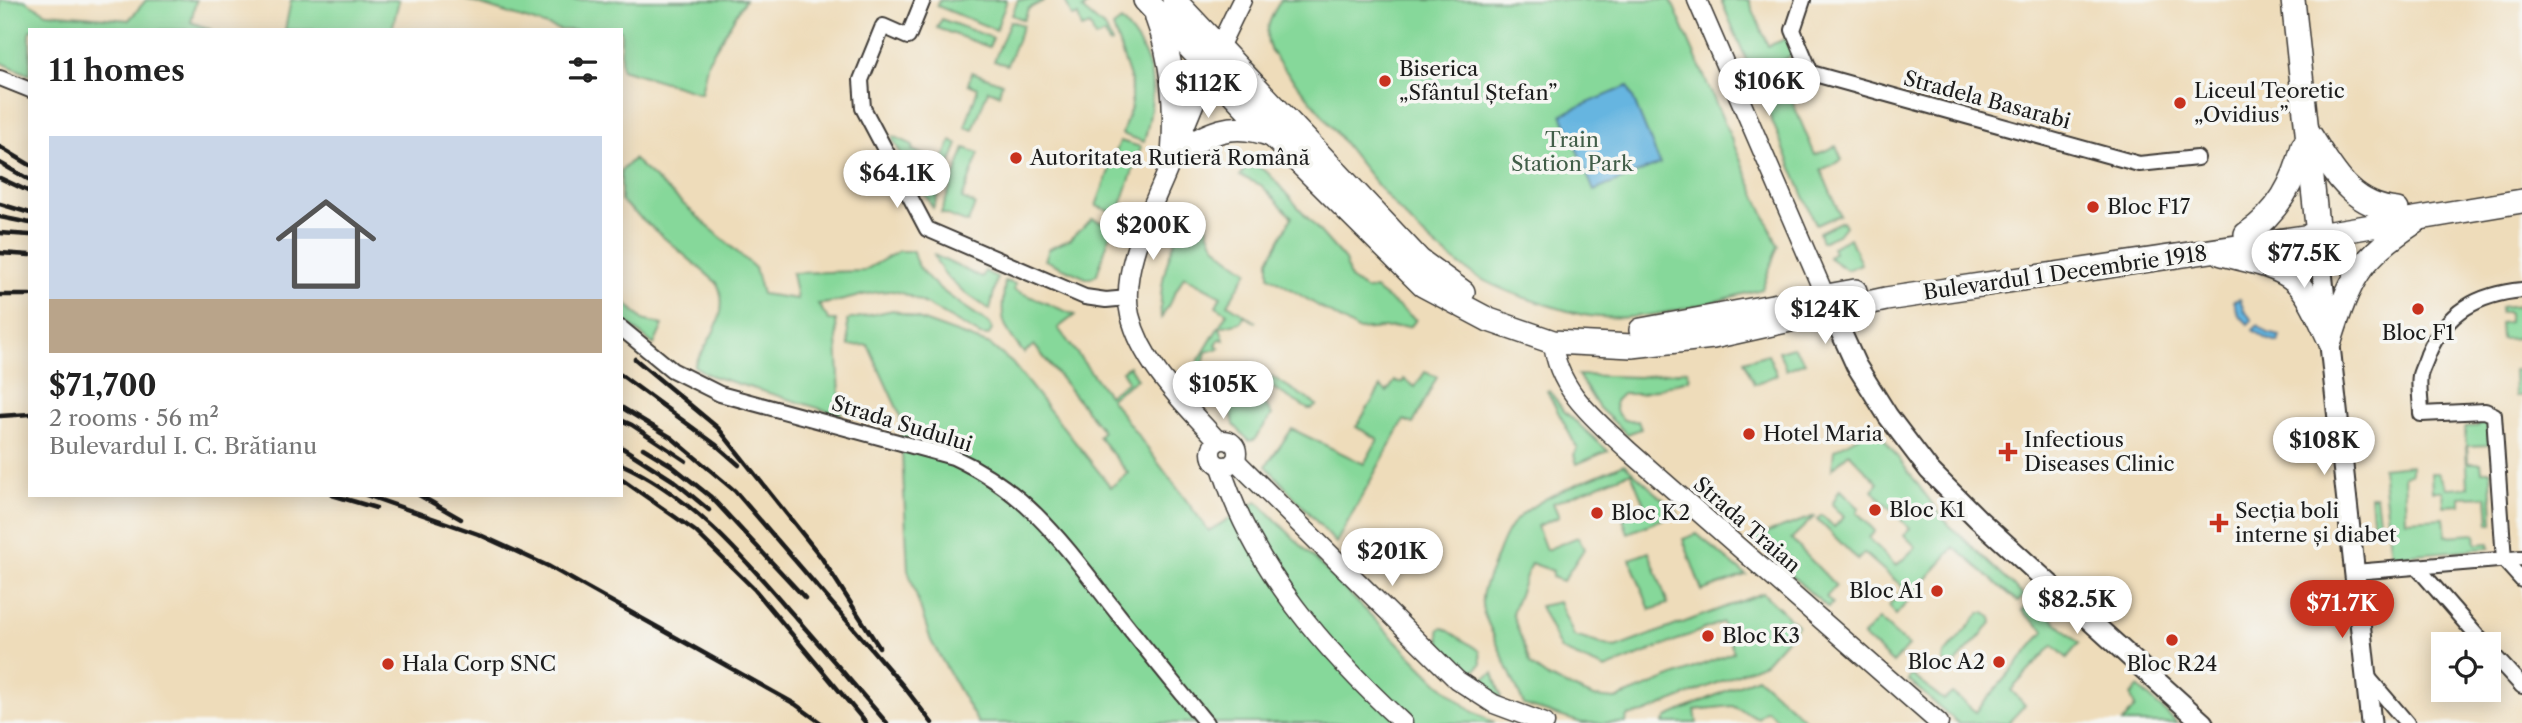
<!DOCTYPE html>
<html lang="en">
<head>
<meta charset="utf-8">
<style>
  :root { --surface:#fff; --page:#f2f2f2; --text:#222; --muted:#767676; --line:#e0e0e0; --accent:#c8321e }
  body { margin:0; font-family:"Libre Caslon Text",serif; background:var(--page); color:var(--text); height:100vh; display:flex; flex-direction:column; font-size:26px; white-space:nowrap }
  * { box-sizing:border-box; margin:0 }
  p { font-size:23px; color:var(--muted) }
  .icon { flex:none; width:38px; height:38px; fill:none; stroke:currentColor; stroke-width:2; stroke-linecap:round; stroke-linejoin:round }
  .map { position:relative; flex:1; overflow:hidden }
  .drawer { position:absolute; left:28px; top:28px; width:595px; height:469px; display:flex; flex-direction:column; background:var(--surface); border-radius:0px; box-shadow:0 4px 18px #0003 }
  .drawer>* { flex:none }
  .fabs { position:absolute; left:2431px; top:632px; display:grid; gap:14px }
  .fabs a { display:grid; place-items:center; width:70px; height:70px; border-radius:0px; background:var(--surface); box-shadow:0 4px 18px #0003; font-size:35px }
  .price { position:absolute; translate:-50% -60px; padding:0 16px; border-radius:24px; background:#fff; color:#222; font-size:23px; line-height:46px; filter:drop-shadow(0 2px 4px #0008) }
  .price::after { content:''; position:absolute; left:50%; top:42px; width:21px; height:16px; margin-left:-10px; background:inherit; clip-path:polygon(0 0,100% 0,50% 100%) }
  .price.selected { background:var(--accent); color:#fff }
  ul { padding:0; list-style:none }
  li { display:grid; align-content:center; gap:14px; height:371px; padding:0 21px }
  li+li { border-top:2px solid var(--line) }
  li span { display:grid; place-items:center; height:217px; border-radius:0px; color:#555 }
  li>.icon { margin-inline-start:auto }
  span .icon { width:126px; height:126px; fill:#fffc; stroke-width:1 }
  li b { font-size:30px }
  h2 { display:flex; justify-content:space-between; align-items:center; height:84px; padding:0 21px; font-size:30px }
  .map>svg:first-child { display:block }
  .green { fill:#86d89a; stroke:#517a5b; stroke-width:2 }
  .water { fill:#66b5e0; stroke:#41687e; stroke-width:2 }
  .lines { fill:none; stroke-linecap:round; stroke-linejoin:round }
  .minor-casing { stroke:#3c3934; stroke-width:18 }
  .tertiary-casing { stroke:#3c3934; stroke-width:21 }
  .secondary-casing { stroke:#3c3934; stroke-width:23 }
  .primary-casing { stroke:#3c3934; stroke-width:26 }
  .minor { stroke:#fff; stroke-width:14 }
  .tertiary { stroke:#fff; stroke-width:18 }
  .secondary { stroke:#fff; stroke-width:19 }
  .primary { stroke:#fff; stroke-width:23 }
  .rail { stroke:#1c1c1c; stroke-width:4.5 }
  .poi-dot { fill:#c8321e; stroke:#f6f6f2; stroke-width:2.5 }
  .labels { text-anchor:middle; stroke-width:7; stroke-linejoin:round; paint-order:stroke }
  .poi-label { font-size:21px; fill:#1c1c1c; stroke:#f6f6f2; text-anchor:start }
  .street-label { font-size:21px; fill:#1c1c1c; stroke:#f6f6f2 }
  .park-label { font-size:21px; fill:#415e48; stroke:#f6f6f2 }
</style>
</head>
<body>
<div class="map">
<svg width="2522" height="723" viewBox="0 0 2522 723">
  <rect width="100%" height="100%" fill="#f6f6f2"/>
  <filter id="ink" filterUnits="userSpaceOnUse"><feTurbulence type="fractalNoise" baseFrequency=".0143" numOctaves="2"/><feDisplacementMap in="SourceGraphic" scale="14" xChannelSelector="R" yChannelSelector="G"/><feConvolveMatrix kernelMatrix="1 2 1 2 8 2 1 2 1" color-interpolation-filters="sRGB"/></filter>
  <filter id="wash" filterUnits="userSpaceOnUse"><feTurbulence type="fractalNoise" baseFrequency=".00686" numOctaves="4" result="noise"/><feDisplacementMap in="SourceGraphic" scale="28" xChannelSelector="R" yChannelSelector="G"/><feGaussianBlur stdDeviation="1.57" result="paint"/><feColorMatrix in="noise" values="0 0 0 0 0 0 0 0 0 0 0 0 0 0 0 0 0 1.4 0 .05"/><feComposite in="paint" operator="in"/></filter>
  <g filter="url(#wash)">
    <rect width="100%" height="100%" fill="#eedcba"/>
    <!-- green -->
    <g class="green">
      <path d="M0 0H24L47 13 129 20 146 0H196L191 22 212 30H30V75L0 62Z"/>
      <path d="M291 0H399L392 30H285Z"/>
      <path d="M466 0H745L708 61 701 93 621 69V30H560Z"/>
      <path d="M940 0H1007L996 30 937 6Z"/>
      <path d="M1018 0H1045L1028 9 1024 20 1012 15Z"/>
      <path d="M1065 0H1081L1087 6 1082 9 1106 29 1112 43 1109 44 1105 34 1095 38 1090 25 1082 28 1078 16 1072 17Z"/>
      <path d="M1281 0H1671L1778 246 1762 289C1708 303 1631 328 1575 313 1543 304 1504 293 1476 276 1410 236 1360 163 1313 103 1302 89 1278 65 1270 49 1262 32 1272 14 1281 0Z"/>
      <path d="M1721 0H1749L1768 46 1790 37 1797 54 1776 63 1815 155 1836 146 1842 160 1821 170 1840 215 1816 225Z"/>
      <path d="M941 19 993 38 989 47 937 28Z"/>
      <path d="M1010 21 1023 25 1007 65 994 61Z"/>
      <path d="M1121 21C1158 59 1157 93 1144 142L1122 134 1131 107V81L1113 27Z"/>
      <path d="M972 72 1002 83 999 94 988 90 973 130 965 127 978 88 968 84Z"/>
      <path d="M893 136 913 145 912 150 942 163 951 141 958 144 933 208 893 140Z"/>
      <path d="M1120 141 1141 147 1118 214 1096 206Z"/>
      <path d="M965 148 979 153 962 199 975 204 968 223 941 213Z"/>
      <path d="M633 159 755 268 762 294 797 299 792 273 863 271 899 251H913C916 280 968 308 990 324L992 330 988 336 980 335C961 325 911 292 892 291 867 290 843 304 818 304L829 320H836L841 415 709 375 694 366C708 340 732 313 717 283L621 201V171Z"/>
      <path d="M1247 166 1259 167 1269 174 1345 260 1350 279 1366 290 1375 289 1416 320 1411 326 1358 330 1269 276V260L1292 217 1261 185 1240 176Z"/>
      <path d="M1189 208 1207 216C1205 245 1226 256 1248 271L1228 304 1256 322 1244 316 1241 322 1220 327 1224 340 1219 339 1216 345 1220 348 1206 352 1202 369 1211 386 1202 397 1187 380 1227 313 1216 306 1221 296 1184 276 1161 319C1158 274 1172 248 1189 208Z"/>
      <path d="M1092 219 1113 226 1097 274 1091 278H1086L1045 260 1049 249 1069 240Z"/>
      <path d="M1842 221 1845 226 1838 235 1822 242 1819 232Z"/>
      <path d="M1850 238 1861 264 1847 270 1828 257 1834 252 1832 247Z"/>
      <path d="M934 255 982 278 985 271 997 278 990 310C969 295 943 281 934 255Z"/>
      <path d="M1005 281 1015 284 1014 290 1075 315 1058 328 1108 395 1128 381 1122 371 1129 366 1137 379 1110 398 1209 531 1257 501 1437 682 1473 712 1495 723H978L931 641 908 570 900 415 868 345 849 346 847 320 893 310 990 345 1012 363 1111 487 1128 473 1098 436 1103 431 1034 345 1024 353C999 324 1001 317 1005 281Z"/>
      <path d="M621 298 643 320 663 325 654 345 621 318Z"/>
      <path d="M2522 305V338L2501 339 2500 323 2508 322V312H2500V307Z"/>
      <path d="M1793 347 1805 362 1786 370 1779 351Z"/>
      <path d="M1768 354 1777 375 1754 384 1744 361Z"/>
      <path d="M1687 370 1690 379 1640 394H1622L1615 401C1615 417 1623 423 1638 421L1641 429 1627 434 1599 408 1578 375 1639 377Z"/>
      <path d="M2514 370H2522V396H2515Z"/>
      <path d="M1425 372 1437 377 1413 424 1404 420 1336 543 1266 466 1292 429 1364 464 1378 439 1356 427 1381 387 1387 392 1395 381 1397 383 1403 382 1404 379 1415 387Z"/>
      <path d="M1270 376H1271L1317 405 1312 409H1308L1271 387Z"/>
      <path d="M1255 387 1272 415 1254 440 1249 441 1234 425 1228 395Z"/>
      <path d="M1549 390 1564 411 1608 451 1577 464 1574 455 1577 448 1547 391Z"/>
      <path d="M2478 416 2488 426 2489 445 2467 446 2468 463H2481L2482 471H2491L2493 524H2489L2487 496 2460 497V505L2444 506 2443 491H2432L2431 473H2438L2447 488 2468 487 2465 427 2478 426Z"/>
      <path d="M1875 427 1946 522 2024 596 2018 602 1954 547 1896 615 1889 605 1904 588 1864 553 1858 560 1817 519 1822 515 1834 527 1844 517 1832 504 1840 489 1859 508 1857 512 1875 531 1869 538 1896 566 1916 547 1904 535 1910 529 1872 490 1878 483 1849 453 1832 469 1834 450Z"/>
      <path d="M1624 464 1678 513 1628 533 1623 519 1646 509 1631 472 1553 503 1559 517 1537 526 1546 550 1578 537 1584 549 1563 581 1552 577 1553 571 1531 563 1512 613 1531 665 1549 678 1594 697 1616 699 1734 652 1722 622 1605 669 1561 650 1540 606 1559 602 1574 636 1615 648 1763 593 1798 626 1765 663 1644 713 1627 716 1625 723H1582L1524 705 1484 614C1478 598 1485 584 1492 568 1497 556 1501 541 1509 529 1527 499 1592 479 1624 464Z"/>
      <path d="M2411 465V474L2404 475 2406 520 2444 518 2446 536 2475 534 2476 544 2489 543 2490 548 2392 556 2382 468Z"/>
      <path d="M2370 496H2376L2380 528 2373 529Z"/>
      <path d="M1815 516 1791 539 1836 586 1826 597 1832 603 1828 608 1750 539Z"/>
      <path d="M1697 534 1746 575 1702 591 1683 539Z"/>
      <path d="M1649 552 1668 604 1650 610 1630 559Z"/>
      <path d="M2033 601 2079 643 2067 658 2053 645 2011 690 2025 705 2008 723H1958L1908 680 1912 675 1944 700 1952 693 1976 712 2045 631 2022 611Z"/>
      <path d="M1980 613H1985L1991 617 1992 623 1954 665 1949 667 1943 661 1944 655Z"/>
      <path d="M1879 619 1909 646 1893 663 1863 636Z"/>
      <path d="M1444 628 1480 651 1481 664 1476 670 1458 669C1446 654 1439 649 1439 629Z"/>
      <path d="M1493 673 1501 696 1497 701 1473 685Z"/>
      <path d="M1757 677 1809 723H1783L1766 710 1758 718 1732 706 1695 710 1697 723H1663L1667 717Z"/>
      <path d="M2138 687 2177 723H2122L2135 707 2131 696Z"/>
    </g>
    <!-- water -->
    <g class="water">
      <path d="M1628 86 1660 164 1594 191 1562 114Z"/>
      <path d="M2240 299 2244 310 2252 320 2248 324 2239 315 2233 301Z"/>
      <path d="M2258 325 2268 333 2280 336 2278 343 2266 339 2253 330Z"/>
    </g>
  </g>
  <g filter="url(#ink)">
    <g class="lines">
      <defs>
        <g id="minor">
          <path d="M923 0 908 37 883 26 861 80 863 108 927 229 1085 297 1106 300 1128 298"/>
          <path d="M1803 0 1793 30 1811 73 2139 164 2197 158"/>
          <path d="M0 78 30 90"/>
          <path d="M621 328 672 370 720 394 953 457C1031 493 1067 549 1118 614 1147 651 1177 687 1206 723"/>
          <path d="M2504 560 2494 415 2485 411 2421 414C2421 402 2418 386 2420 375 2422 368 2426 361 2428 354 2446 312 2478 294 2522 290"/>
          <path d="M2504 560 2522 580"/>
          <path d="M2417 567 2484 644"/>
          <path d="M2355 572 2522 558"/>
          <path d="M2488 649 2522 686"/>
          <path d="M2366 675 2407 723"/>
        </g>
        <g id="tertiary">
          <path d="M1697 0 1829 305"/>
          <path d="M1553 342C1557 390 1596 420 1629 451L1939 723"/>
          <circle cx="1224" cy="453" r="13"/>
          <path d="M1218 441C1185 404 1142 365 1130 315 1119 269 1152 209 1169 167 1191 110 1214 55 1242 0"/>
          <path d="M1235 460 1457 680 1494 704 1545 723"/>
          <path d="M1221 467C1253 569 1325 651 1403 723"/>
        </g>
        <g id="secondary">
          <path d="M2318 235 2371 723"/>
          <path d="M1831 310 1856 365 1888 416 1929 470 1978 519 2203 723"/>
        </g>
        <g id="primary">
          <path d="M1145 0 1273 136 1423 285 1489 320 1553 342 1632 346 1713 337 1886 299 2318 235 2522 201"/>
          <path d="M1174 0 1419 260 1463 292"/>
          <path d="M2293 0 2318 235"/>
          <path d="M1157 18C1174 63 1177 109 1173 156"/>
          <path d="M2309 133C2332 168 2349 206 2397 210"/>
          <path d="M1173 156C1208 133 1231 119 1273 136"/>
          <path d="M2246 234C2278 213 2294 183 2303 146"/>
          <path d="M2222 254C2244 260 2276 265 2294 280 2311 295 2320 321 2330 341"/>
          <path d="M1641 330 1855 291"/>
          <path d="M2330 341C2350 278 2359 259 2415 222"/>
        </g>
      </defs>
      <!-- minor casing -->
      <use href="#minor" class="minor-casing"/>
      <!-- tertiary casing -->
      <use href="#tertiary" class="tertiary-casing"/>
      <!-- secondary casing -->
      <use href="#secondary" class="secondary-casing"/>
      <!-- primary casing -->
      <use href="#primary" class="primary-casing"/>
      <!-- minor -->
      <use href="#minor" class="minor"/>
      <!-- tertiary -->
      <use href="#tertiary" class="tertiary"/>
      <!-- secondary -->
      <use href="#secondary" class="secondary"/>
      <!-- primary -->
      <use href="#primary" class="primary"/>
      <!-- rail -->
      <g class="rail">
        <path d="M0 147 30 165"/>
        <path d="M0 163 30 180"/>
        <path d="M0 178 30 192"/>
        <path d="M0 204 30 213"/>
        <path d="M0 217 30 223"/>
        <path d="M0 233 30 235"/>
        <path d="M0 253 30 255"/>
        <path d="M0 295H30"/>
        <path d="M635 359 718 428 821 557 879 647"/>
        <path d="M621 375 715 444 739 465"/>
        <path d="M621 407 672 438 735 491 905 688 932 723"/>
        <path d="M0 416 30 414"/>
        <path d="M621 420 632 425 686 461"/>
        <path d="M621 447 674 481 709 510"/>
        <path d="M643 448 671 465 711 497 805 598"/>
        <path d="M621 464C690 495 741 554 789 610 822 647 854 685 887 723"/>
        <path d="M621 479 695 531 755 590 866 723"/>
        <path d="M332 495 376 508"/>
        <path d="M366 495 478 534 548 566 795 704 821 723"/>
        <path d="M419 495 461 519"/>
      </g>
    </g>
  </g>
  <!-- markers -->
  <g class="poi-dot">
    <circle cx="1385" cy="81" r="7"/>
    <circle cx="2180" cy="103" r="7"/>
    <circle cx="1016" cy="158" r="7"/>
    <circle cx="2093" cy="207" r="7"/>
    <circle cx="2418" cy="309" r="7"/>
    <circle cx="1749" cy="434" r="7"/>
    <path d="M2004.5 441.5h7v7h7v7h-7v7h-7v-7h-7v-7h7z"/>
    <circle cx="1875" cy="510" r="7"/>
    <circle cx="1597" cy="513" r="7"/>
    <path d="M2215.5 512.5h7v7h7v7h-7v7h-7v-7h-7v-7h7z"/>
    <circle cx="1937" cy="591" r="7"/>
    <circle cx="1708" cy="636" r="7"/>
    <circle cx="2172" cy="640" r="7"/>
    <circle cx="1999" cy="662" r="7"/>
    <circle cx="388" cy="664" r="7"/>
  </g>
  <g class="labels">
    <!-- poi labels -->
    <g class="poi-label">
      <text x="1399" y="76">Biserica<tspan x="1399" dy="24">„Sfântul Ștefan”</tspan></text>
      <text x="2194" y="98">Liceul Teoretic<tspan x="2194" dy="24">„Ovidius”</tspan></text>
      <text x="1030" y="165">Autoritatea Rutieră Română</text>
      <text x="2107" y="214">Bloc F17</text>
      <text x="2418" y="340" text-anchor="middle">Bloc F1</text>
      <text x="1763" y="441">Hotel Maria</text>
      <text x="2024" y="447">Infectious<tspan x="2024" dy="24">Diseases Clinic</tspan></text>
      <text x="1889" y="517">Bloc K1</text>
      <text x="2235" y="518">Secția boli<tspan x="2235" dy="24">interne și diabet</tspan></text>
      <text x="1611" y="520">Bloc K2</text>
      <text x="1923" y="598" text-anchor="end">Bloc A1</text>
      <text x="1722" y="643">Bloc K3</text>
      <text x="1985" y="669" text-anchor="end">Bloc A2</text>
      <text x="402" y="671">Hala Corp SNC</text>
      <text x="2172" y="671" text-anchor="middle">Bloc R24</text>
    </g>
    <!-- street labels -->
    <g class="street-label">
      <text transform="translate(1987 100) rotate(15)" y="7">Stradela Basarabi</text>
      <text transform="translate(2065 273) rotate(-8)" y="7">Bulevardul 1 Decembrie 1918</text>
      <text transform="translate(902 424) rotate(17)" y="7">Strada Sudului</text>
      <text transform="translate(1747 525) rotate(41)" y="7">Strada Traian</text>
    </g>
    <!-- park labels -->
    <g class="park-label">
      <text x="1572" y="147">Train<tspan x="1572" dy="24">Station Park</tspan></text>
    </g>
  </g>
</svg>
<div class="fabs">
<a><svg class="icon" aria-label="locate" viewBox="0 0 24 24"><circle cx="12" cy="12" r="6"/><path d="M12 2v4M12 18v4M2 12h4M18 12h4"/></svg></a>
</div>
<b class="price" style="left:1769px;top:118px">$106K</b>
<b class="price" style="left:1208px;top:120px">$112K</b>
<b class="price" style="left:897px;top:210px">$64.1K</b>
<b class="price" style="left:1153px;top:262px">$200K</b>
<b class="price" style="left:2304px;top:290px">$77.5K</b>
<b class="price" style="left:1825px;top:346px">$124K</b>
<b class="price" style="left:1223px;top:421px">$105K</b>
<b class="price" style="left:2324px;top:477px">$108K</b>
<b class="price" style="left:1392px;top:588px">$201K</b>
<b class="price" style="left:2077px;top:636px">$82.5K</b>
<b class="price selected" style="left:2342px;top:640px">$71.7K</b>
<section class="drawer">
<h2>11 homes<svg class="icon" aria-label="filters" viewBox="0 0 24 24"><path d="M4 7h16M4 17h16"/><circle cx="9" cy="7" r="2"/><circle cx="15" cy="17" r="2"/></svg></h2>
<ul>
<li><span style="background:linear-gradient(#c9d6e8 75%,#b9a48a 0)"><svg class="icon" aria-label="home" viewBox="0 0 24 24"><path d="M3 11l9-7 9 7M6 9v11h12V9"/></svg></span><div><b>$71,700</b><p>2 rooms · 56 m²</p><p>Bulevardul I. C. Brătianu</p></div></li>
</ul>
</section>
</div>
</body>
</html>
